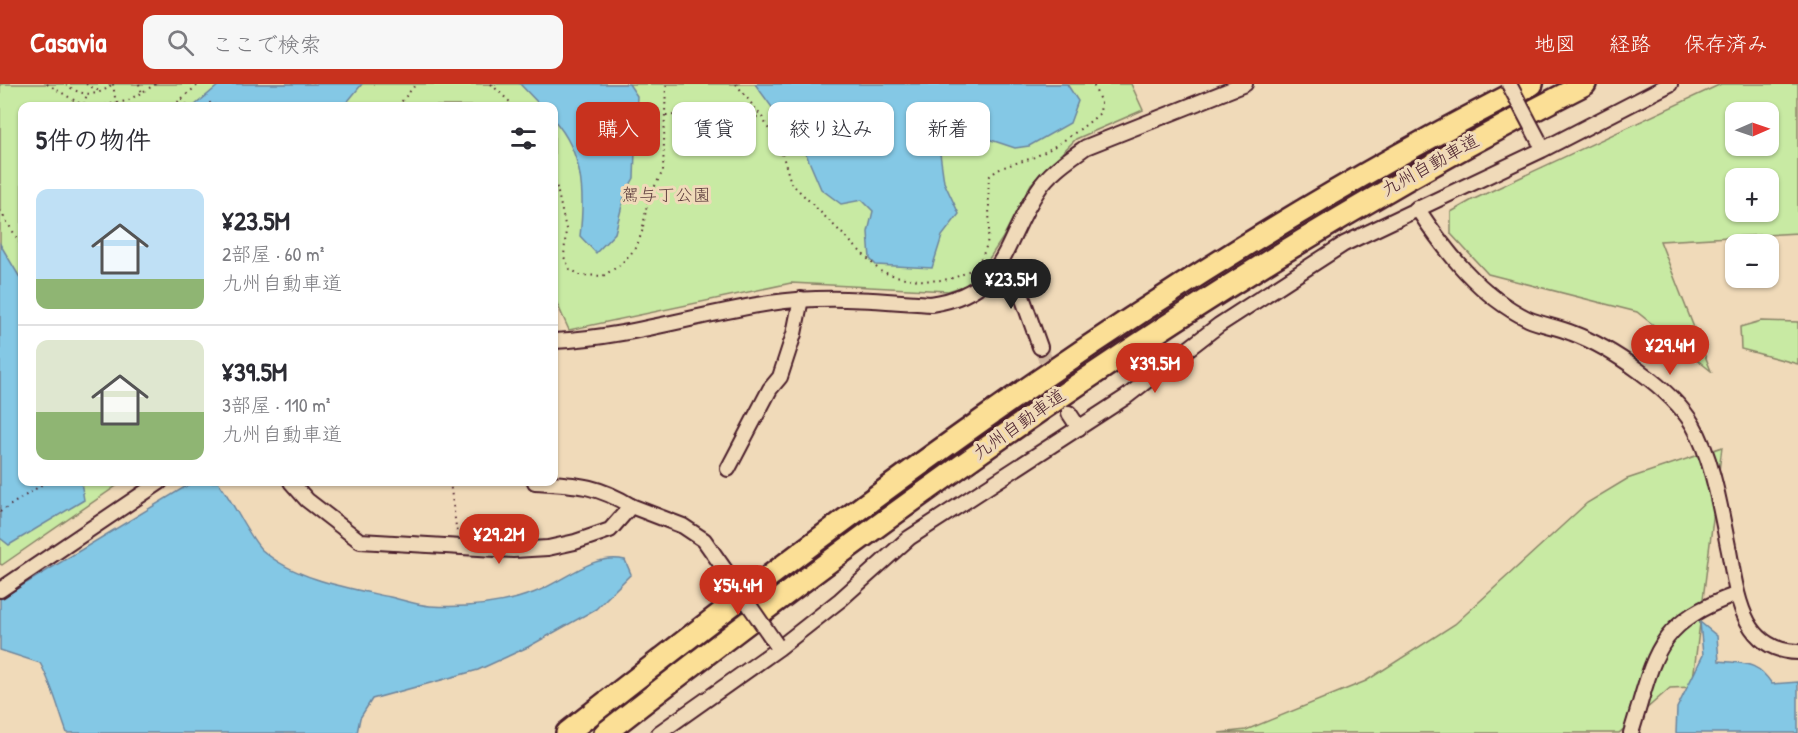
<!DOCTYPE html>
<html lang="ja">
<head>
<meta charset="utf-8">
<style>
  :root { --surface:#fff; --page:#f7f7f7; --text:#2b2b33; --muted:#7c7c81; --line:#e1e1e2; --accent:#c8321e }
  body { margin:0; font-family:"Patrick Hand","Klee One",sans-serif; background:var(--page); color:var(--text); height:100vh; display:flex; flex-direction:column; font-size:22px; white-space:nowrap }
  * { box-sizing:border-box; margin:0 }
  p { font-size:20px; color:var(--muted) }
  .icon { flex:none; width:33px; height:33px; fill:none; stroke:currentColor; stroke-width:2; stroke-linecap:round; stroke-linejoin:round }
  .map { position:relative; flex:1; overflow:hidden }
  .side { position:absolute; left:18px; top:18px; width:540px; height:384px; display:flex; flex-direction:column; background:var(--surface); border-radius:12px; box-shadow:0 2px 4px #0004 }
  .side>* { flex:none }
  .banner { position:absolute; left:576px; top:18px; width:570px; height:54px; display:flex; gap:12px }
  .needle { width:39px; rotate:88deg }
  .tools { position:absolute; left:1725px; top:18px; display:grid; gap:12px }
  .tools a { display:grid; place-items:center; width:54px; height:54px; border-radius:12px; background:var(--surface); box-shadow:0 2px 4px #0004; font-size:30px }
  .price { position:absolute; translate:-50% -51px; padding:0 14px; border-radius:21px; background:var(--accent); color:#fff; font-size:20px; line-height:39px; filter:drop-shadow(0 2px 3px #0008) }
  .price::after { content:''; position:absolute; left:50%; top:36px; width:18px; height:14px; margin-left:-9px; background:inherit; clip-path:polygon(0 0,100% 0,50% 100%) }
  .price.selected { background:#222; color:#fff }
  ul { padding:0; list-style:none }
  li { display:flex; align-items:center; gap:18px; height:150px; padding:0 18px }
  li+li { border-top:2px solid var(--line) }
  li span { display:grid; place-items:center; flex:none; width:168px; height:120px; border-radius:12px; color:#555 }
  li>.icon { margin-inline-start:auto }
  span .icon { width:72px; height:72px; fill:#fffc; stroke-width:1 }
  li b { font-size:26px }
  h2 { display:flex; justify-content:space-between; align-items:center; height:72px; padding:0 18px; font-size:26px }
  .pill { padding:0 21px; border-radius:12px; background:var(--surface); box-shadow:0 2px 4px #0004; font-size:21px; line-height:54px }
  .pill.selected { background:var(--accent); color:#fff }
  header { display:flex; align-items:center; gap:36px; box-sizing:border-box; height:84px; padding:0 30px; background:var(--accent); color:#fff }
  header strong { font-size:28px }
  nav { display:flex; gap:33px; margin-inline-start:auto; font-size:21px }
  .search { width:420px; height:54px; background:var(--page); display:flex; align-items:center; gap:15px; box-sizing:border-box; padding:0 21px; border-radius:12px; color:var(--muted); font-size:22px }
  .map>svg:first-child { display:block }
  .green { fill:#c8eaa3; stroke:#898467; stroke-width:1.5; fill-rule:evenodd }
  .water { fill:#84c8e5; stroke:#6d849b; stroke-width:1.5 }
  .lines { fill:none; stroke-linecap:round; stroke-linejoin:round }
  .minor-tunnel { stroke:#cfb59d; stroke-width:14; stroke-dasharray:14 7; stroke-linecap:butt }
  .minor-casing { stroke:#4a1f2b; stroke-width:18 }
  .highway-casing { stroke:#4a1f2b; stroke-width:26 }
  .path { stroke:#4a1f2b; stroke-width:2; stroke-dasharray:1.5 4.5; stroke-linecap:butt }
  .minor { stroke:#f0dab9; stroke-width:14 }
  .highway { stroke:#fbdf96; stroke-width:21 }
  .minor-bridge-casing { stroke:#4a1f2b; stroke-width:18; stroke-linecap:butt }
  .minor-bridge { stroke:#f0dab9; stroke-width:14 }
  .labels { text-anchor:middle; stroke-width:6; stroke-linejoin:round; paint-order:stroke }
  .street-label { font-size:18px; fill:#4a1f2b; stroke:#f0dab9 }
  .park-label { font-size:18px; fill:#5d3d3d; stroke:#f0dab9 }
</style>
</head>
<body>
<header>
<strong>Casavia</strong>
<div class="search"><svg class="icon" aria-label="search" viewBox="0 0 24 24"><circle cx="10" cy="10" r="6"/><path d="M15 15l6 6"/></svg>ここで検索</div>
<nav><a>地図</a><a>経路</a><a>保存済み</a></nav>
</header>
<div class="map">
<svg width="1798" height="649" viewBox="0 0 1798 649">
  <rect width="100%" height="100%" fill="#f0dab9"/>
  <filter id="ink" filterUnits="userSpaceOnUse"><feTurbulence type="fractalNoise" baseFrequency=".0167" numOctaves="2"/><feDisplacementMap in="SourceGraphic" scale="12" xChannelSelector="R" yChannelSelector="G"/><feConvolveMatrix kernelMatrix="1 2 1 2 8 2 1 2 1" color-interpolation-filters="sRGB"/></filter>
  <g filter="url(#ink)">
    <!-- green -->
    <g class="green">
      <path d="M0 0H1131L1143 26 1076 55 1031 100 1002 155 973 199 948 207 791 199 569 246 554 213V22H22V398H122L2 481 0 480Z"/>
      <path d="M1721 0H1798V149L1660 157 1711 287 1637 228 1488 190 1451 150V128L1472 116ZM1736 28H1768V62H1736ZM1736 94H1768V128H1736Z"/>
      <path d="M1761 237 1798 238V280L1741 265 1740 243Z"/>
      <path d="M1722 363 1692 603 1670 604 1619 649H1219L1246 646 1366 597 1455 540 1587 419 1627 395Z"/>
    </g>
    <!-- water -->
    <g class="water">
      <path d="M220 0H362L344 22H194Z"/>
      <path d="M520 0H629L637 12 634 94 625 110 615 149 596 169 580 152C585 109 583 69 554 36V22H541Z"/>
      <path d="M755 0H1067L1078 17 1070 39 1029 62 1015 64 943 40 937 48 944 98 959 130 942 152 932 184 876 181 870 175 868 148 873 127 862 116 841 120 821 105 806 70Z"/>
      <path d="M0 160 22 197V398H81L84 416 9 461 0 454Z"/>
      <path d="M193 398H218C231 414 250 455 262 466 296 496 348 504 390 513 403 516 417 521 430 522 465 524 500 521 533 509 563 499 592 468 625 476L631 490 596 525 528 563 478 586 372 615 360 634 357 649H67C58 625 53 602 40 579L0 566V515Z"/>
      <path d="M1700 538 1717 552 1719 577C1745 580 1757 577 1772 600L1798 598V649H1676L1677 624 1703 571Z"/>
    </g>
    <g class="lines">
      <!-- minor-tunnel -->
      <path class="minor-tunnel" d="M1040 263 1064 319"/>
      <defs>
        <g id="minor">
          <path d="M1417 124C1446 168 1480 212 1528 235 1542 241 1558 243 1572 249 1610 263 1672 305 1693 341 1713 375 1721 429 1729 467 1737 510 1742 567 1798 568"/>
          <path d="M1001 179 1019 204 1040 263"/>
          <path d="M554 257C627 254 698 230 770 219 823 211 878 216 931 220 1008 208 1002 160 1038 106 1049 88 1069 75 1086 63L1245 0"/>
          <path d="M1069 329 1079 344"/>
          <path d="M728 385 770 305 780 293 794 250 801 215"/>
          <path d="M291 398 307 416 360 457 513 466 548 464 575 458 610 446 631 422 683 442 704 456 725 486"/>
          <path d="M535 398C576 401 595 400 631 422"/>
          <path d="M0 506 160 398"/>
          <path d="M659 649 779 564 840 516 909 454 1126 313 1219 241 1344 160 1542 66 1670 0"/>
          <path d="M1631 649C1655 573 1653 540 1735 511"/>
        </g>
        <g id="highway">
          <path d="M567 649C871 409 1185 175 1532 0"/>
          <path d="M605 649C915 406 1233 177 1585 0"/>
        </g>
      </defs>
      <!-- minor casing -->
      <use href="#minor" class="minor-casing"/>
      <!-- highway casing -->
      <use href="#highway" class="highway-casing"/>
      <!-- path -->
      <g class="path">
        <path d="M47 0 84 22"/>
        <path d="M66 0C80 13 99 13 112 0"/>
        <path d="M86 0 99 7"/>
        <path d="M113 0 116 20"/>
        <path d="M139 0 142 9"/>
        <path d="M491 0 514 22"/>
        <path d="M736 0 762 33 782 69 791 99 880 187C915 200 976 207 987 159 992 138 987 115 989 93 1001 81 1016 80 1032 74 1050 67 1085 43 1100 29L1101 19 1093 0"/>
        <path d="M182 15 188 22"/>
        <path d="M83 20 91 22"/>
        <path d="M84 20 87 10"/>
        <path d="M99 22 127 17 156 0"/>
        <path d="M173 22 199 0"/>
        <path d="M197 22H200"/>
        <path d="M204 22 212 18 216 22"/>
        <path d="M398 22 416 0"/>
        <path d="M666 31 762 33"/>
        <path d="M554 91 566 145 564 173 570 185 580 191 603 192 620 181 636 164 642 148 648 115 663 87 666 0"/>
        <path d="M0 127 22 162"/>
        <path d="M450 398 457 450"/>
        <path d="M0 428 46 398"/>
      </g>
      <!-- minor -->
      <use href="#minor" class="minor"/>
      <!-- highway -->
      <use href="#highway" class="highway"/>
      <defs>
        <g id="minor-bridge">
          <path d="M1509 0 1539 57"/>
          <path d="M725 486 776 560"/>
        </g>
      </defs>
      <!-- minor-bridge casing -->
      <use href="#minor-bridge" class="minor-bridge-casing"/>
      <!-- minor-bridge -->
      <use href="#minor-bridge" class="minor-bridge"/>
    </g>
  </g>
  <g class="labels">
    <!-- street labels -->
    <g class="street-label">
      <text transform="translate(1430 81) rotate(-29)" y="6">九州自動車道</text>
      <text transform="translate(1019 340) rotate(-35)" y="6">九州自動車道</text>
    </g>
    <!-- park labels -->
    <g class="park-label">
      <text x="666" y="117">駕与丁公園</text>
    </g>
  </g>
</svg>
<div class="tools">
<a><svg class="needle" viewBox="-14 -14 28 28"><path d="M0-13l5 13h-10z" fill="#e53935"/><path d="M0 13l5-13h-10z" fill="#7c7c81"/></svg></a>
<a>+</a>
<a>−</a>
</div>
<b class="price selected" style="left:1011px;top:226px">¥23.5M</b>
<b class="price" style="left:1670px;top:292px">¥29.4M</b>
<b class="price" style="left:1155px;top:310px">¥39.5M</b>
<b class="price" style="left:499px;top:481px">¥29.2M</b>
<b class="price" style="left:738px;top:532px">¥54.4M</b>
<div class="banner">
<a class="pill selected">購入</a>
<a class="pill">賃貸</a>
<a class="pill">絞り込み</a>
<a class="pill">新着</a>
</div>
<section class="side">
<h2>5件の物件<svg class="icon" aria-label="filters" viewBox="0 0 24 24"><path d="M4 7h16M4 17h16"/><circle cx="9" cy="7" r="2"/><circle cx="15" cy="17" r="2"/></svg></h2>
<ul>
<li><span style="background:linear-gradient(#bfe0f5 75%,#8fb573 0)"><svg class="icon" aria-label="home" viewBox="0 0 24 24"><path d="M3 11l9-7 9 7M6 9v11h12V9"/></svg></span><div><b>¥23.5M</b><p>2部屋 · 60 m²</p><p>九州自動車道</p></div></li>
<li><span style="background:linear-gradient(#dfe7d0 60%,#8fb573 0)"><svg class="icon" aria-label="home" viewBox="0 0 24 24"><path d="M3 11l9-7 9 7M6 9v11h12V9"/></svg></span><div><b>¥39.5M</b><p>3部屋 · 110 m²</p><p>九州自動車道</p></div></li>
</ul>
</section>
</div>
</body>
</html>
